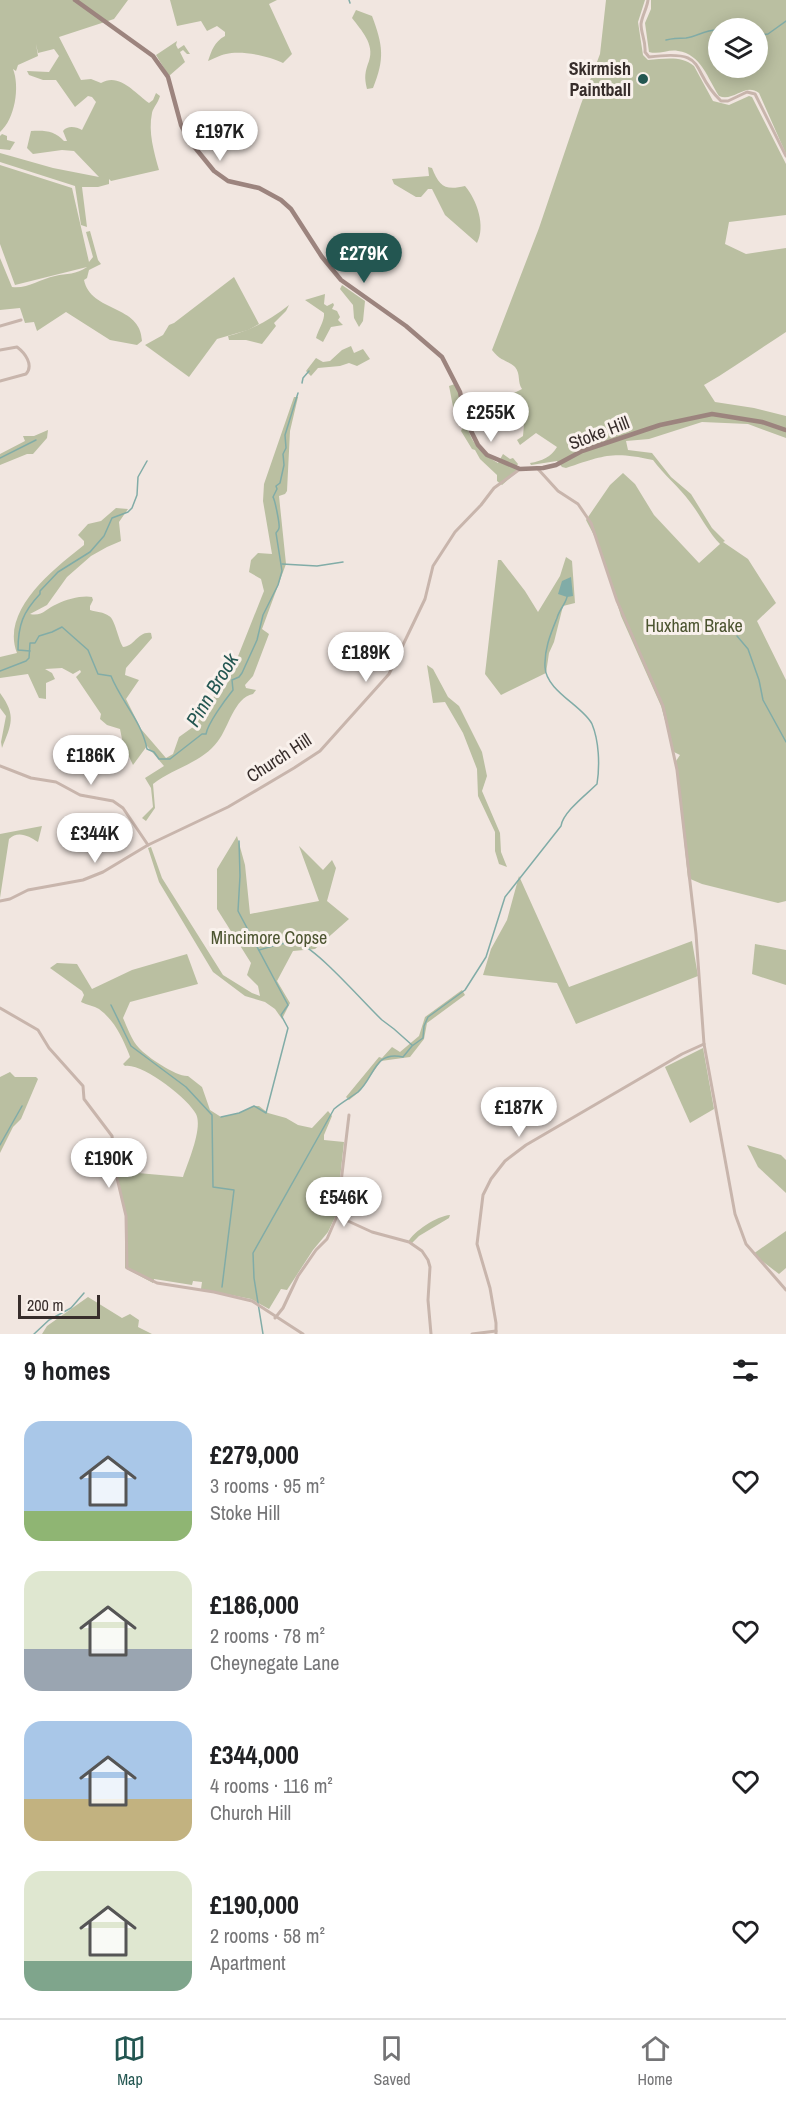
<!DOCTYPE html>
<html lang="en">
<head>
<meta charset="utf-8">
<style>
  :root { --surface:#fff; --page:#f2f2f2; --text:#202124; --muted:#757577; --line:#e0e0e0; --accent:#235651 }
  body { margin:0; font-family:"Archivo Narrow",sans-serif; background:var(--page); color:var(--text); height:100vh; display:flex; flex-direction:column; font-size:22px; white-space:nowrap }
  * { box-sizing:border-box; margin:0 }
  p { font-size:20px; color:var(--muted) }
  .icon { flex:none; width:33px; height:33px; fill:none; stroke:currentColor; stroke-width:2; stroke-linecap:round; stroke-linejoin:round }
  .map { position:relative; height:1334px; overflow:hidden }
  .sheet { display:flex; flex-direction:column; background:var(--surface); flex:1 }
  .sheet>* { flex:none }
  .buttons { position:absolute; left:708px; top:18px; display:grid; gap:12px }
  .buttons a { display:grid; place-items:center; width:60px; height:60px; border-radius:50%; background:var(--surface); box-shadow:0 3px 15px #0003; font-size:30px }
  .scale { position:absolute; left:18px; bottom:15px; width:82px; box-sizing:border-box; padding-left:6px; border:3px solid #372d2b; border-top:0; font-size:16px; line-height:21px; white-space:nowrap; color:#372d2b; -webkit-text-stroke:4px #f9f1ec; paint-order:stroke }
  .price { position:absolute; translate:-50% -51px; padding:0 14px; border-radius:21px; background:#fff; color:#222; font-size:20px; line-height:39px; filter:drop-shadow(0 2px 3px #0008) }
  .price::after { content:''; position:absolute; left:50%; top:36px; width:18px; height:14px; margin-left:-9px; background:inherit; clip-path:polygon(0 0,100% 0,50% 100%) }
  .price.active { background:var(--accent); color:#fff }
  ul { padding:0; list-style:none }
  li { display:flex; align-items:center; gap:18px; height:150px; padding:0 24px }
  li span { display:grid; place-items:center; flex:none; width:168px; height:120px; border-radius:18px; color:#555 }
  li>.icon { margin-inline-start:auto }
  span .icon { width:72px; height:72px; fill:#fffc; stroke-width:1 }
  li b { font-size:26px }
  h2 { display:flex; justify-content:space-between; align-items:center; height:72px; padding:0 24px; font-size:26px }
  .tabs { display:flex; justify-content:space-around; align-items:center; height:84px; border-top:2px solid var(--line); background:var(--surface); font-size:16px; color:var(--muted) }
  .tabs a { display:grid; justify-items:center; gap:3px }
  .tabs .active { color:var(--accent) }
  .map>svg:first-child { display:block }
  .green { fill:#babfa1; fill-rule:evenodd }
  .water { fill:#81aca7 }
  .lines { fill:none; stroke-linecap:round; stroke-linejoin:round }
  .stream { stroke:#81aca7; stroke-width:1.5 }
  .street { stroke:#c8b5ac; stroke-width:3 }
  .secondary { stroke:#9c847e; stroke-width:4.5 }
  .poi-dot { fill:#235651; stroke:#f9f1ec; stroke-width:2 }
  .labels { text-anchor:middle; stroke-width:6; stroke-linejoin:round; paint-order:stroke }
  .poi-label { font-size:18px; font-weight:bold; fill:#372d2b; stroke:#f9f1ec; text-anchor:end }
  .street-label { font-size:18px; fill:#372d2b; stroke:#f9f1ec }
  .park-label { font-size:18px; fill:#4c5430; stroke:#f9f1ec }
  .water-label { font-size:20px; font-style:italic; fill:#235651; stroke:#f9f1ec }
</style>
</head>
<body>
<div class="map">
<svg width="786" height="1334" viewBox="0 0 786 1334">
  <rect width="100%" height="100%" fill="#f1e6e0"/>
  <!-- green -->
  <g class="green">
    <path d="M0 0H128L114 19 59 37 81 80 91 79 101 83C119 72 135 93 149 103L153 100 156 93 160 96C158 103 153 108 152 113 148 132 154 152 159 170L111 181 109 179V184L98 187H82L87 227 81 225 75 186 0 162V153L53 168 99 177 74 151 62 150 33 154 27 148 31 131C45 130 55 131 64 141H67L63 131C68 125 76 127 82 130L96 102 92 97 88 96 75 107 56 80H43L29 75 27 71 49 72 59 56 54 49 38 53 36 44 38 56 18 65 16 71 13 69C20 87 15 119 0 132Z"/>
    <path d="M170 0H277L269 4 292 54 283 63C270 56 241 50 226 54 220 55 213 59 208 61 212 50 214 42 225 36V32L217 26 207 31 201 21 177 26Z"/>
    <path d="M606 0H645L638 22 643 55 648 60C664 59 681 55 694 66L713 101 729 105 749 96 752 97 786 164V215L729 222 725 244 746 254 786 248V332C758 350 732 369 704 385L715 402 754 408 786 416V438L748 424 702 422 649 439 626 441 628 450 652 453 671 477 691 494 712 528 725 541 723 542 748 559 776 603 757 621 786 680V901L778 903 702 884 688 878 676 761 680 755 674 752 661 706 621 616 599 545 586 520 610 485 623 473 635 484 654 515 699 563 720 544C708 532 701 516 690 502 679 487 664 475 653 460 613 451 604 455 566 468L562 467 557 461 531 465 530 463C542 461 551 457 557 447L536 433 520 445 517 440 523 436 525 412 483 408 482 405 496 402 522 389C517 382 521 374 515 367 508 360 501 362 492 350L539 228 581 104 600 54Z"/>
    <path d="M651 0H786V154L759 93C745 82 734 102 719 96 708 79 701 54 678 51 669 49 659 55 649 52L645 23 651 9ZM718 28H758V68H718Z"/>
    <path d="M356 10 372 16C383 45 385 59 373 88L367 89C364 77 365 72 369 61 375 44 361 30 352 18Z"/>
    <path d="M177 41 176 45 178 49 184 45 190 54H187L183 50 180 52 185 62 169 76 156 55Z"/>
    <path d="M2 134 7 136V140L15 142 10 150 0 149V136Z"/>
    <path d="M0 165 72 188 89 262 93 257 86 232 90 231 98 260 101 264 89 270 87 278 84 280C91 313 141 304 142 341L137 345 110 340 66 312 37 331 34 322 25 323 20 308 0 310V258L12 287C27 289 40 279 55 276 67 273 76 275 87 267L15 285 0 244Z"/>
    <path d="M428 167 432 168C439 186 445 191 465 186 477 200 486 226 477 243L445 215 432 189H428L421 197H416L394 184 392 179 429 176Z"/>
    <path d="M234 277 259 324 248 330 217 339 189 377 145 345 163 335 169 325 174 323Z"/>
    <path d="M342 285 365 301 363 321 359 327 354 318 353 305 340 289Z"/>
    <path d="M325 294 324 304 327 306 333 303 334 305 332 309 337 311 340 317 338 320 343 325 331 327 323 342 316 338C318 330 325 320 324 313L305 300Z"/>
    <path d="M289 305 286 311 274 323 276 326 262 344 246 340H229L228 336C252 330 270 320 289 305Z"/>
    <path d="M351 346 354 353 363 349 370 359 357 366 349 363 340 366 318 368 311 376 306 371 316 358 323 362 330 361 342 350Z"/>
    <path d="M455 384C471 417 458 440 498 463L503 454 510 459 513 458 518 464 516 467 518 471 502 485 497 481V475L480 459 475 450 472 449 461 431 463 427C453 417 452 399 449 386Z"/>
    <path d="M294 397H298L290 431 287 491 285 494 279 496 286 564 262 629 269 634 253 676 245 685 246 688 256 690 253 694C234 698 229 727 218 741 202 763 173 768 153 784L155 808 146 821 142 818 153 807 151 788 145 778 164 766 147 746 133 765 123 744 120 729 107 725 100 719 101 714 76 677 81 672 80 670 73 674 62 668 45 669 52 673 55 679 46 683V699L39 698 28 674 0 678V657L17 653C0 610 55 568 84 545V541L78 535 88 524 101 521 116 508 128 509 119 522 121 541 107 547 91 556 67 577 47 605 30 614C42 617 47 608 57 604 67 599 83 595 92 597L93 600 90 606V610C96 612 104 612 109 616 115 619 118 639 123 647 134 647 138 631 151 633L152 638 126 668 125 675 139 680 126 699 141 729 166 758 173 754 179 737 193 727 200 710 227 684 264 591 261 579 249 572 251 560 258 553 272 554 263 501 264 484Z"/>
    <path d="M48 430 47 438 33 454H27L0 465V454L25 441 23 436H34Z"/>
    <path d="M566 557 572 561 575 603 563 606 554 642 549 653 546 673 501 695 485 674 498 560H501L525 591 538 612 560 576Z"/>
    <path d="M427 665 433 669 448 697 459 706 482 752 487 776 482 791 500 833 501 852 507 867 499 864 495 851V832L478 796 477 769 463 733 445 702 433 703Z"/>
    <path d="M0 693C17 716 11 725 2 748L1 742 6 716 0 708Z"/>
    <path d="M42 826 38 842C29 836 18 830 9 839L0 898V834Z"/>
    <path d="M237 836 245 865 250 914 319 901 299 846 323 870 332 860 336 868 327 901 349 919 315 949 293 951 277 981 290 1003 282 1019 275 1009 265 1002 245 996 213 972 159 882 148 848 151 847 162 878 223 975 252 993 260 996 258 986 247 975 251 963 217 909V869Z"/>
    <path d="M519 876 569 987 692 941 698 976 576 1024 557 983 483 975 491 949 507 920Z"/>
    <path d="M755 944 786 950V985L752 974Z"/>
    <path d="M187 954 198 984 130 1002 123 1018C127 1027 132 1041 139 1048 147 1057 177 1077 188 1076L202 1087 210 1110 221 1117 239 1113 254 1106H259L268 1113 286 1118 298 1125 312 1128 328 1111 332 1116 324 1135V1140L344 1142 336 1215 328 1232 313 1250 287 1290 281 1289 269 1309 251 1299 201 1289 202 1282 193 1281 192 1285 154 1279 153 1283 125 1268V1215L115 1171 183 1177C188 1162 203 1128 196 1114 189 1099 141 1062 125 1066L123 1064 130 1057 129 1054C122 1037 115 1021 99 1009 94 1006 87 1005 81 1002L84 995 82 991 50 968 57 963 77 964 92 989 132 970Z"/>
    <path d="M462 990 465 995 427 1023 424 1039 410 1057 381 1061 359 1092 349 1100 346 1097 379 1057 382 1058 392 1047 400 1052 419 1036 425 1017Z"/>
    <path d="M703 1048 714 1109 690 1123 665 1067Z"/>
    <path d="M10 1072 15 1077H36L38 1079 21 1119 13 1127 0 1153V1077Z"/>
    <path d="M747 1145 781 1155 786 1160V1193L758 1167Z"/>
    <path d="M450 1215 449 1218 419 1236 412 1243 408 1242C414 1231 437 1216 450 1215Z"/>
    <path d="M786 1231V1268L779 1274 753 1254Z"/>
    <path d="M88 1297 122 1318 130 1314 139 1320 138 1327 152 1334H42L47 1326Z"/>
  </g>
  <!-- water -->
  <path class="water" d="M571 577 573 596 567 597 558 594 562 581Z"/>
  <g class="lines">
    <!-- stream -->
    <g class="stream">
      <path d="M349 0 350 3"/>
      <path d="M758 35 768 34 786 21"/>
      <path d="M666 40C674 38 678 38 686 38 697 37 706 29 718 30"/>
      <path d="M302 383 303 378 309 371"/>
      <path d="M0 458 36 440"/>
      <path d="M282 564 317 566 343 562"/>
      <path d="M737 636 748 649 759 680 763 700 786 742"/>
      <path d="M30 651 18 650C18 625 23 612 40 594V591L58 572 90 552 104 536 112 518 128 512 132 508 137 495 138 477 147 461"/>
      <path d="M0 671 26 661 29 658 30 643H35L39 636 52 632 62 627 88 650 98 674 111 676C121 701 142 722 147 749L154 752 159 759H170L202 734H206C208 723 225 700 233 690L232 680 239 677 242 673 257 640 263 615 278 585 282 571 276 533C277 531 279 530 279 528 280 525 275 500 273 497L277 489 276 486 280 483 284 465 283 454 286 448 285 435 298 393"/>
      <path d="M259 950C271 947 287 940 300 944 318 950 365 1004 382 1020L394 1029 412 1045"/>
      <path d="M111 1005 131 1046 186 1087 212 1115 213 1187 234 1190 222 1287"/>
      <path d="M221 1117 239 1113 254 1106 266 1113 288 1028 281 1015 288 1005 238 911 240 876 239 841"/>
      <path d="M0 1145 22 1106"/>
      <path d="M34 1334 49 1320 71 1308 84 1293"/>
      <path d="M263 1334 254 1278 253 1253 334 1109C342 1102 350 1098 358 1092 375 1077 374 1050 403 1057L412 1046 423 1038 424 1026 428 1017 465 990 486 957 505 897 561 826C563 812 587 794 597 784 600 765 599 741 592 724 583 706 546 691 545 667 544 649 551 633 557 618 559 610 565 605 567 597"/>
    </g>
    <!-- street -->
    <g class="street">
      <path d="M648 0C647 8 642 16 641 24 641 34 646 41 645 52L649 57C711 49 688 70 721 101H728L747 92 755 94 786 156"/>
      <path d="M0 326 21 320"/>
      <path d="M0 350 17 347C25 353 34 365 26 374L0 381"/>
      <path d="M538 469 558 491 578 504 591 523 617 601 663 706 677 770 696 934 704 1044 735 1214 746 1244 786 1290"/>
      <path d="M0 766 31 778 56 782 80 795 113 801 123 808 148 845"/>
      <path d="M0 901 10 899 28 890 83 880 103 872 148 845 228 807 294 768 320 751 389 674 425 599 433 566 455 532 481 505 494 488 520 469"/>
      <path d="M0 1008 38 1030 49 1048 83 1086 84 1099 112 1136 117 1178 126 1216 127 1268 157 1283 214 1292 252 1301 303 1334"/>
      <path d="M337 1216 372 1232 409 1242 422 1251 428 1260 430 1267 428 1300 431 1334"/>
      <path d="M275 1318 283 1308 298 1276 316 1250 327 1239 337 1216 349 1115"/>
      <path d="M472 1334 496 1331"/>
      <path d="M496 1334V1323L490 1288 477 1244 483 1195 491 1179 505 1161 526 1145 682 1054 704 1044"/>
    </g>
    <!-- secondary -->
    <path class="secondary" d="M75 0 153 56 168 77 181 125 188 139 214 171 228 181 259 188 281 200 291 209 322 257 341 280 406 326 442 357 460 392 465 416 471 431 478 445 487 455 520 469 543 468 556 465 582 451 660 425 712 414 762 422 786 430"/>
  </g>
  <!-- markers -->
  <circle class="poi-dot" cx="643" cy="79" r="6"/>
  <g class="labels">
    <!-- poi labels -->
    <g class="poi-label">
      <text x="631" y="75">Skirmish<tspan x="631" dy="21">Paintball</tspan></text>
    </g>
    <!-- street labels -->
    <g class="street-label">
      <text transform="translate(599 433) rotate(-21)" y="6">Stoke Hill</text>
      <text transform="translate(279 758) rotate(-33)" y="6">Church Hill</text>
    </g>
    <!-- park labels -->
    <g class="park-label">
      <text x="694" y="632">Huxham Brake</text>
      <text x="269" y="944">Mincimore Copse</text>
    </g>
    <!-- water labels -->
    <g class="water-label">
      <text transform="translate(212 690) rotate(-59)" y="7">Pinn Brook</text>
    </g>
  </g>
</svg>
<div class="buttons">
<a><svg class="icon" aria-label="layers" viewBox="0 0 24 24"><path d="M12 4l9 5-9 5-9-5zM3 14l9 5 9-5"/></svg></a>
</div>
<div class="scale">200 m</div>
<b class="price" style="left:220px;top:162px">£197K</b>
<b class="price active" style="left:364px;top:284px">£279K</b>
<b class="price" style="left:491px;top:443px">£255K</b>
<b class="price" style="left:366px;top:683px">£189K</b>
<b class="price" style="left:91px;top:786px">£186K</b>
<b class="price" style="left:95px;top:864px">£344K</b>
<b class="price" style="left:519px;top:1138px">£187K</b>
<b class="price" style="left:109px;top:1189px">£190K</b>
<b class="price" style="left:344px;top:1228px">£546K</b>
</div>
<section class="sheet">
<h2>9 homes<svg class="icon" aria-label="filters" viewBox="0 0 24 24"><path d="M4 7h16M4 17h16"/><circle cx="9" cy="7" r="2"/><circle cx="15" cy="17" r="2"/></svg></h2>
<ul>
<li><span style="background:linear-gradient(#a9c7e8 75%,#8fb573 0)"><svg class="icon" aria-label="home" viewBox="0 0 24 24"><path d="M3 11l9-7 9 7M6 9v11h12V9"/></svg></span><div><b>£279,000</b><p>3 rooms · 95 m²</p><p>Stoke Hill</p></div><svg class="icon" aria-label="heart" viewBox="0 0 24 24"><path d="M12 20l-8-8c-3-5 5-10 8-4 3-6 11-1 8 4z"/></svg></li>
<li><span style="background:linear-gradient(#dfe7d0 65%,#9aa5b1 0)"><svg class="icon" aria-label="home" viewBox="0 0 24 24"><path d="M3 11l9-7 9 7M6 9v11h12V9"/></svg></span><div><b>£186,000</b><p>2 rooms · 78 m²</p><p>Cheynegate Lane</p></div><svg class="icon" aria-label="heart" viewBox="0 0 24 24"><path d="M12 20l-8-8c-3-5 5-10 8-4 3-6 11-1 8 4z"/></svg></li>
<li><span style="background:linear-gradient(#a9c7e8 65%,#c2b280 0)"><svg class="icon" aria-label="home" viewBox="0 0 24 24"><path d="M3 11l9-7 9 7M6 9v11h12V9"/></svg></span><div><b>£344,000</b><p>4 rooms · 116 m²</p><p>Church Hill</p></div><svg class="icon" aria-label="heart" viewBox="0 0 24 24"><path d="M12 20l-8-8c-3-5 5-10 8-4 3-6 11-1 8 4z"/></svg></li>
<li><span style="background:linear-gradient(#dfe7d0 75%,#7fa58c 0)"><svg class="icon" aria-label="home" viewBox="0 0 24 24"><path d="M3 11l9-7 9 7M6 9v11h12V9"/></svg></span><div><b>£190,000</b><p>2 rooms · 58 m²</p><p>Apartment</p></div><svg class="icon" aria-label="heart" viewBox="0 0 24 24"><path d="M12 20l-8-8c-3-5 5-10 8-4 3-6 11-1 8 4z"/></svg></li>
</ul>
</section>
<nav class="tabs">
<a class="active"><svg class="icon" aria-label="map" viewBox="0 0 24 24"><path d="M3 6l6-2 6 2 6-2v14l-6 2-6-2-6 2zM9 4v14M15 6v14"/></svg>Map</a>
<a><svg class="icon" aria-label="saved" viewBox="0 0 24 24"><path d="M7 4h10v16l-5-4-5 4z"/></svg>Saved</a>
<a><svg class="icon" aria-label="home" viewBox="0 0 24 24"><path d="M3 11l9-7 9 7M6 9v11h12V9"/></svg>Home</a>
</nav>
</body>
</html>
